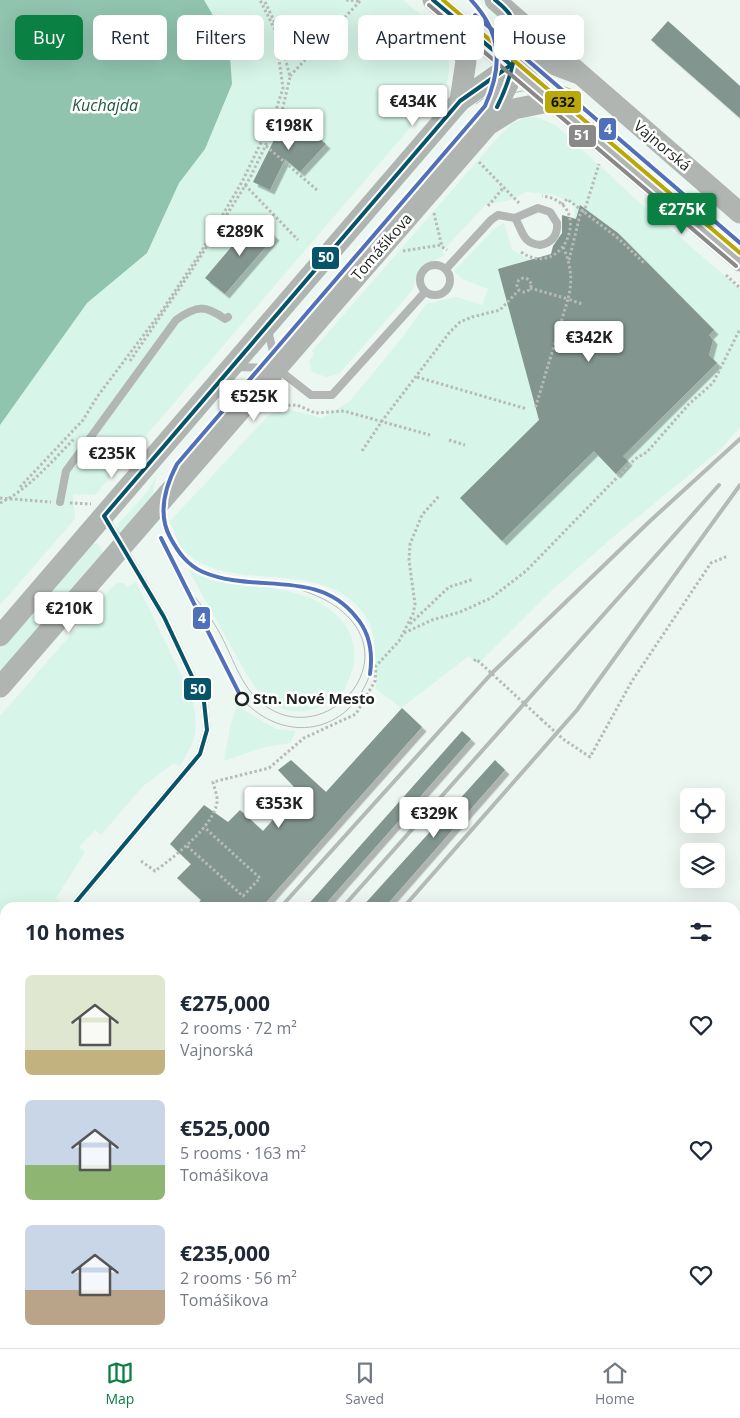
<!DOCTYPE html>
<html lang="en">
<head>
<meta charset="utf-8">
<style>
  :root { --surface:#fff; --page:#f6f6f7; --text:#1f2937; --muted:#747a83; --line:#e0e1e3; --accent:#0b8043 }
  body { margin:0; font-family:"Open Sans",sans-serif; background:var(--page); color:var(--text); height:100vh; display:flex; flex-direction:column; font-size:19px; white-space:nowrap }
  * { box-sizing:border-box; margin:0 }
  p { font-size:16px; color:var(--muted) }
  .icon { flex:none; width:28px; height:28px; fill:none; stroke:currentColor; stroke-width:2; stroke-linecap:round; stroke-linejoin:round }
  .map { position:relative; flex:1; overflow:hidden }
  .details { position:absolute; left:0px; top:902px; width:740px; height:446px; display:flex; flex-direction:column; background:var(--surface); border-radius:15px 15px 0 0; box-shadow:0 5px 20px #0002 }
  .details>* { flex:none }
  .guide { position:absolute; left:15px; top:15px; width:710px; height:45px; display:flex; gap:10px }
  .tools { position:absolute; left:680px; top:788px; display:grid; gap:10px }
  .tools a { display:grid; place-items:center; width:45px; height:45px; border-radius:8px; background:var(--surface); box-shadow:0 5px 20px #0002; font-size:25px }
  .price { position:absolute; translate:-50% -42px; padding:0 11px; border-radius:5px; background:#fff; color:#222; font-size:16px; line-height:32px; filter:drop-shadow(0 1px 2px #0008) }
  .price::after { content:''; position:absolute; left:50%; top:30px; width:15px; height:11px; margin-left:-8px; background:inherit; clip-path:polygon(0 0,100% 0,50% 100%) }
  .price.current { background:var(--accent); color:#fff }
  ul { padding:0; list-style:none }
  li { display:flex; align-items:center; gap:15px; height:125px; padding:0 25px }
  li span { display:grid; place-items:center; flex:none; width:140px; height:100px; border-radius:8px; color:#555 }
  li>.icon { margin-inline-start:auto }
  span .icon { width:60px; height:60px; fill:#fffc; stroke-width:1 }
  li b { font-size:21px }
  h2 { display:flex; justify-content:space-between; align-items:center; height:60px; padding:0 25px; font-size:21px }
  .chip { padding:0 18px; border-radius:8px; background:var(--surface); box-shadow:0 5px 20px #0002; font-size:18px; line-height:45px }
  .chip.current { background:var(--accent); color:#fff }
  .tabs { display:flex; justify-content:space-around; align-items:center; height:70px; border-top:1px solid var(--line); background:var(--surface); font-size:14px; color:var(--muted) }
  .tabs a { display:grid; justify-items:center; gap:2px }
  .tabs .current { color:var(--accent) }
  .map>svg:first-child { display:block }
  .green { fill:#d7f5e8 }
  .water { fill:#90c4af }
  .building { fill:#82958e; filter:url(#shadow) }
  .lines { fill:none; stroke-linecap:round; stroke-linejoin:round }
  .path { stroke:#b6bbb8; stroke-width:3; stroke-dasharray:2.5 2.5; stroke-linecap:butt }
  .lane { stroke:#b2b6b4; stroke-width:8 }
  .street { stroke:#b2b6b4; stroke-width:15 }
  .secondary { stroke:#b0b5b2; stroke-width:21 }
  .tram { stroke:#b4bab6; stroke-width:1 }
  .rail { stroke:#b4bab6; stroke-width:4 }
  .bus-1-casing { stroke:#fff; stroke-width:8 }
  .bus-2-casing { stroke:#fff; stroke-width:8 }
  .bus-3-casing { stroke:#fff; stroke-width:8 }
  .bus-1 { stroke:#065469; stroke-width:4 }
  .bus-2 { stroke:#898989; stroke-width:4 }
  .bus-3 { stroke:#baa808; stroke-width:4 }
  .tram-1-casing { stroke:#fff; stroke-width:8 }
  .tram-1 { stroke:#5071b9; stroke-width:4 }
  .stop-dot { fill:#fff; stroke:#1c2320; stroke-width:2.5 }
  .labels { text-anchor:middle; stroke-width:5; stroke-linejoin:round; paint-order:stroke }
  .street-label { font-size:15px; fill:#1c2320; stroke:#fff }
  .stop-label { font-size:15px; font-weight:bold; fill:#1c2320; stroke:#fff; text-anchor:start }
  .water-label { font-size:16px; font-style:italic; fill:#205843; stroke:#fff }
  .line-badge { stroke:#fff; stroke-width:2 }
  .badge-label { font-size:14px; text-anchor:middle; font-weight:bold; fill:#fff }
  .pale-badge-label { font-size:14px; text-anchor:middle; font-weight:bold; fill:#111 }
</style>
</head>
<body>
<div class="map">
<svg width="740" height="1348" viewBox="0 0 740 1348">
  <defs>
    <filter id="shadow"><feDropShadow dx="4.5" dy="4.5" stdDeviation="0" flood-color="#0004"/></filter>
  </defs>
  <rect width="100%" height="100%" fill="#edf7f2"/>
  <!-- green -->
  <g class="green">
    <path d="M0 0H403C434 27 458 40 446 86L95 495 73 494 75 519 0 605Z"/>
    <path d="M527 117 539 118 557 126 631 195 740 289V427L721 449 612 538 549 593 478 664 469 656 401 708 376 689C376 671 377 638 369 622 345 577 292 579 248 575 223 572 200 568 183 549 177 543 174 530 170 521L268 416 283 408 322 418 349 402 402 338 426 304 456 297 482 305 488 289 462 279 454 271 494 229 504 223 512 250 530 260 553 261 575 222 574 204 554 195 526 192 511 200 485 205 442 252 445 255 420 267 412 291 339 374 326 377 312 372 309 362 314 354 312 351 500 135 513 123Z"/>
    <path d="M157 474 151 501 119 539 117 531 118 524 148 491Z"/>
    <path d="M97 543 103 552 101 558 0 674V649L88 546Z"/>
    <path d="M188 569C234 594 292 577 334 613 355 630 360 657 348 681 346 685 345 691 341 694 323 712 290 718 269 702 254 691 245 670 236 655 220 627 204 598 188 569Z"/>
    <path d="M136 582 192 697C199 728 197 740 179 767L174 763 143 786 101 835 95 830 79 847 85 852 56 898 61 903 56 907 5 908V921L0 920V716L113 586 118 583H124L127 587Z"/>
    <path d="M237 706 276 729 296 731 290 743 261 748 224 761 230 727Z"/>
  </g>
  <!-- water -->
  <path class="water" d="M0 0H204L229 43 232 84 205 149 179 183 147 253 87 303 0 425Z"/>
  <!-- building -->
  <g class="building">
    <path d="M668 21 740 86V118L651 40Z"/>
    <path d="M288 112 326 144 300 172 285 159 270 190 253 182Z"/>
    <path d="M580 205 618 233 714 330 709 335 713 340 709 355 717 363 623 456 628 461 616 474 594 451 502 541 460 498 539 420 498 269 551 254 553 246 562 233V215L576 219Z"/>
    <path d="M255 219 275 236 225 294 205 278Z"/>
    <path d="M402 708 422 727 261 908H194L201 900 177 878 191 864 170 844 204 805 228 822 240 810 263 831 298 791 278 770 291 760 326 792Z"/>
    <path d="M462 731 471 739 322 908H305Z"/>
    <path d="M495 760 505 770 384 908H361Z"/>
  </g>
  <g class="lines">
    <!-- path -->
    <g class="path">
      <path d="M346 0 360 1"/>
      <path d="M290 76 361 0"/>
      <path d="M266 146 317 190"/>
      <path d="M479 162 519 203"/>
      <path d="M245 185 298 240"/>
      <path d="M562 205 567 199 619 239 644 263"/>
      <path d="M488 206 504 187"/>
      <path d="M434 213 442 247 447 250"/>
      <path d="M563 247C571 264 573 281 568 299L582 304"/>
      <path d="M403 251 441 245"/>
      <path d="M521 252C564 282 596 202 542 196"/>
      <path d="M569 260 580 215 585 209 599 164"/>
      <path d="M726 275 740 288"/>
      <circle cx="524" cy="285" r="7"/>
      <path d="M530 288 568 299 535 409"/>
      <path d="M130 361 190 273 250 178 282 111 290 77 278 29 264 0"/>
      <path d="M417 377 527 409"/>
      <path d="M278 406 297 405 315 413 344 411 430 435"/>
      <path d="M449 440 465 445"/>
      <path d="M362 451 382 421 449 333 460 322 472 317 500 310 519 290"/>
      <path d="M20 487 83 420 97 397 161 312 199 255 242 182 274 116 283 88 275 30 260 0"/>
      <path d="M0 498 51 502"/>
      <path d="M0 503C29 489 52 461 74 439"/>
      <path d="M70 503 91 504"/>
      <path d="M410 624 449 587 474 579"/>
      <path d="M404 633 432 620 460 612 491 598 526 571 635 459 647 452 689 404 713 383 740 329"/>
      <path d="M474 661 476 659 541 719 539 721"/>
      <path d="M541 719 563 739 590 757 632 681 711 563 728 556"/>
      <path d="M187 846 243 896 260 878 204 827"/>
      <path d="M141 861 155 871C173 858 215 825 217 802 218 796 214 788 213 782L269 768 304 738 356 714 375 681 376 666 399 641 413 614 415 604 409 560 410 544 422 515 439 496"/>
      <path d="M104 904 108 908"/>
      <path d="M0 1188 5 1183"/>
      <path d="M330 1348 334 1344"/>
    </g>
    <!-- lane -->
    <g class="lane">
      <path d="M538 208 550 212 557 223C558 235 552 243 540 245 522 243 523 231 515 218Z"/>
      <circle cx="435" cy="280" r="15"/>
      <path d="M446 269 491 220 498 215 515 218"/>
      <path d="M268 330 276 365"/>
      <path d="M234 367 273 368"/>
      <path d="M279 370 311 395H332L425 292"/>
      <path d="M60 502 66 471 176 320C197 305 205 305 225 319L228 317"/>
      <path d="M71 908 200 754 207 730 204 702 164 617 105 517"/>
      <path d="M0 931 5 932"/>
    </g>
    <!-- street -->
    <g class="street">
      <path d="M735 943 740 939"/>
      <path d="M581 1344 582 1348"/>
      <path d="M290 1348 294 1344"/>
    </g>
    <!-- secondary -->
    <g class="secondary">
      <path d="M433 0 740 261"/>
      <path d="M495 0 740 213"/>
      <path d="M453 18 466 61 460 101"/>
      <path d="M488 124 508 84 513 41 510 15"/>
      <path d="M0 636 460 101 511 65 550 63 576 73"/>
      <path d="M0 687 488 125 514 109 553 101"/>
    </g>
    <!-- tram -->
    <g class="tram">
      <path d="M476 104C506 80 541 74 577 92"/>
      <path d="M485 106C513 89 542 83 573 99"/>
      <path d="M182 581C195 597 208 613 218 630 232 654 240 687 263 704 319 748 397 674 351 620 332 598 303 590 277 583"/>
      <path d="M242 699C284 745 349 735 370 674"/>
    </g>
    <!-- rail -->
    <g class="rail">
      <path d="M280 908 492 673 650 521 740 439"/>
      <path d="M342 908 719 485"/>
      <path d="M403 908 577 710 740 485"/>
      <path d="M735 1045 740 1029"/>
      <path d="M0 1221 5 1215"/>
      <path d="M0 1289 5 1284"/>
      <path d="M9 1348 13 1344"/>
      <path d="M626 1348V1344"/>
    </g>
    <defs>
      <g id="bus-1">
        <path d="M433 0 511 65"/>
        <path d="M495 0C501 5 508 10 511 17 523 44 509 83 497 107"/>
        <path d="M71 908 200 754 207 730 204 702 164 617 104 516 460 101 511 65"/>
      </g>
      <path id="bus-2" d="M429 5 736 266"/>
      <path id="bus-3" d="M443 0 740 253"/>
    </defs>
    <!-- bus-1 casing -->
    <use href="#bus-1" class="bus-1-casing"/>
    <!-- bus-2 casing -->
    <use href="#bus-2" class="bus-2-casing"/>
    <!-- bus-3 casing -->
    <use href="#bus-3" class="bus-3-casing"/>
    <!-- bus-1 -->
    <use href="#bus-1" class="bus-1"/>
    <!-- bus-2 -->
    <use href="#bus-2" class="bus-2"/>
    <!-- bus-3 -->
    <use href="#bus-3" class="bus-3"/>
    <defs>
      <g id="tram-1">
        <path d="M475 15 740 243"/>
        <path d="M161 538 242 699"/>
        <path d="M370 674C373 653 370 633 356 617 318 568 254 594 203 572 187 565 178 552 170 537 157 513 165 487 177 464L485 106C503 66 502 33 471 0"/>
      </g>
    </defs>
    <!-- tram-1 casing -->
    <use href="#tram-1" class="tram-1-casing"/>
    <!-- tram-1 -->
    <use href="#tram-1" class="tram-1"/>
  </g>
  <!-- markers -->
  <circle class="stop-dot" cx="242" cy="699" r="6"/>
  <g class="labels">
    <!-- street labels -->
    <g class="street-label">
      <text transform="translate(662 146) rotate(40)" y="5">Vajnorská</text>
      <text transform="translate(382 247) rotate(-49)" y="5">Tomášikova</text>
    </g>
    <!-- stop labels -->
    <g class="stop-label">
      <text x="253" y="704">Stn. Nové Mesto</text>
    </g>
    <!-- water labels -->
    <g class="water-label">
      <text x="105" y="111">Kuchajda</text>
    </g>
  </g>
  <g class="line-badge">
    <rect x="544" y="90" width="38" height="24" rx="5" fill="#baa808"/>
    <rect x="598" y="117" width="19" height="24" rx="5" fill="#5071b9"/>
    <rect x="568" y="124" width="29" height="24" rx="5" fill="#898989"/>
    <rect x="311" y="246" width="29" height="24" rx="5" fill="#065469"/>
    <rect x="192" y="606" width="19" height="24" rx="5" fill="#5071b9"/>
    <rect x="183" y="677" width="29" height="24" rx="5" fill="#065469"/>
  </g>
  <g class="badge-label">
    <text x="608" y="134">4</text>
    <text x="582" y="140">51</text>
    <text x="326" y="262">50</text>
    <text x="202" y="623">4</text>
    <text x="198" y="694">50</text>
  </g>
  <g class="pale-badge-label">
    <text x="563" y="107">632</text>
  </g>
</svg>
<div class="tools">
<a><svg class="icon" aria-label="locate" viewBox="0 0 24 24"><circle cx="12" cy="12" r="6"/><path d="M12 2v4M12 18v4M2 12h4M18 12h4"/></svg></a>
<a><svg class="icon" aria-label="layers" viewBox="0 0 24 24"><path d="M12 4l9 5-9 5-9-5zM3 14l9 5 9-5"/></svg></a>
</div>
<b class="price" style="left:413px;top:127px">€434K</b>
<b class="price" style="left:289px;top:151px">€198K</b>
<b class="price current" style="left:682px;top:235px">€275K</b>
<b class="price" style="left:240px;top:257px">€289K</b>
<b class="price" style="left:589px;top:363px">€342K</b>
<b class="price" style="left:254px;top:422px">€525K</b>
<b class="price" style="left:112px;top:479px">€235K</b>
<b class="price" style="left:69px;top:634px">€210K</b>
<b class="price" style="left:279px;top:829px">€353K</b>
<b class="price" style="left:434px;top:839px">€329K</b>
<div class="guide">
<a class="chip current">Buy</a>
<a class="chip">Rent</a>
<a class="chip">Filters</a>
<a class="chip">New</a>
<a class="chip">Apartment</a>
<a class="chip">House</a>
</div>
<section class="details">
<h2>10 homes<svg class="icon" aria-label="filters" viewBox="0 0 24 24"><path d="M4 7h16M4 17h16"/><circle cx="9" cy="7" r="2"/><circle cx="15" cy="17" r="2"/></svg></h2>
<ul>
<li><span style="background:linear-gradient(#dfe7d0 75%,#c2b280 0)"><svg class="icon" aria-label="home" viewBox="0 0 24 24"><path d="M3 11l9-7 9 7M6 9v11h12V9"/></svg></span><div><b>€275,000</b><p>2 rooms · 72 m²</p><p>Vajnorská</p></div><svg class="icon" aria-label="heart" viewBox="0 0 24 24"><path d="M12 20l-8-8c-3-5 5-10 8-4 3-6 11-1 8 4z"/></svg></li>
<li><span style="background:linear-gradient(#c9d6e8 65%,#8fb573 0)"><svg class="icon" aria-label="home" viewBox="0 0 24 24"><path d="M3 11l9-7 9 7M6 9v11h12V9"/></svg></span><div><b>€525,000</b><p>5 rooms · 163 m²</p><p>Tomášikova</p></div><svg class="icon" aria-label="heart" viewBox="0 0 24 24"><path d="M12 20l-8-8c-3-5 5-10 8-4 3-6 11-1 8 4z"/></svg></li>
<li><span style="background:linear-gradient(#c9d6e8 65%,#b9a48a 0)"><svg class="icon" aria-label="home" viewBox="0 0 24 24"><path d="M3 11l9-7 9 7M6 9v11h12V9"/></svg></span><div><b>€235,000</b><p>2 rooms · 56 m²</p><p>Tomášikova</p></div><svg class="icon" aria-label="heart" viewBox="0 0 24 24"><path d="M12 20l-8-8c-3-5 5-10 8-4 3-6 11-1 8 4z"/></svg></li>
</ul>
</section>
</div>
<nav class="tabs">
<a class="current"><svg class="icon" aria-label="map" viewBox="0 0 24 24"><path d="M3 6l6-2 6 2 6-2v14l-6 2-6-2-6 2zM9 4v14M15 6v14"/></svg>Map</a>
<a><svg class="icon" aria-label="saved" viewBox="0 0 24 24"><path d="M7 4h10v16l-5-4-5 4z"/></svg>Saved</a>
<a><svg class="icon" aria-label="home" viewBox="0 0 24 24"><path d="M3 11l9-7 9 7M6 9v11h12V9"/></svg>Home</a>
</nav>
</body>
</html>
